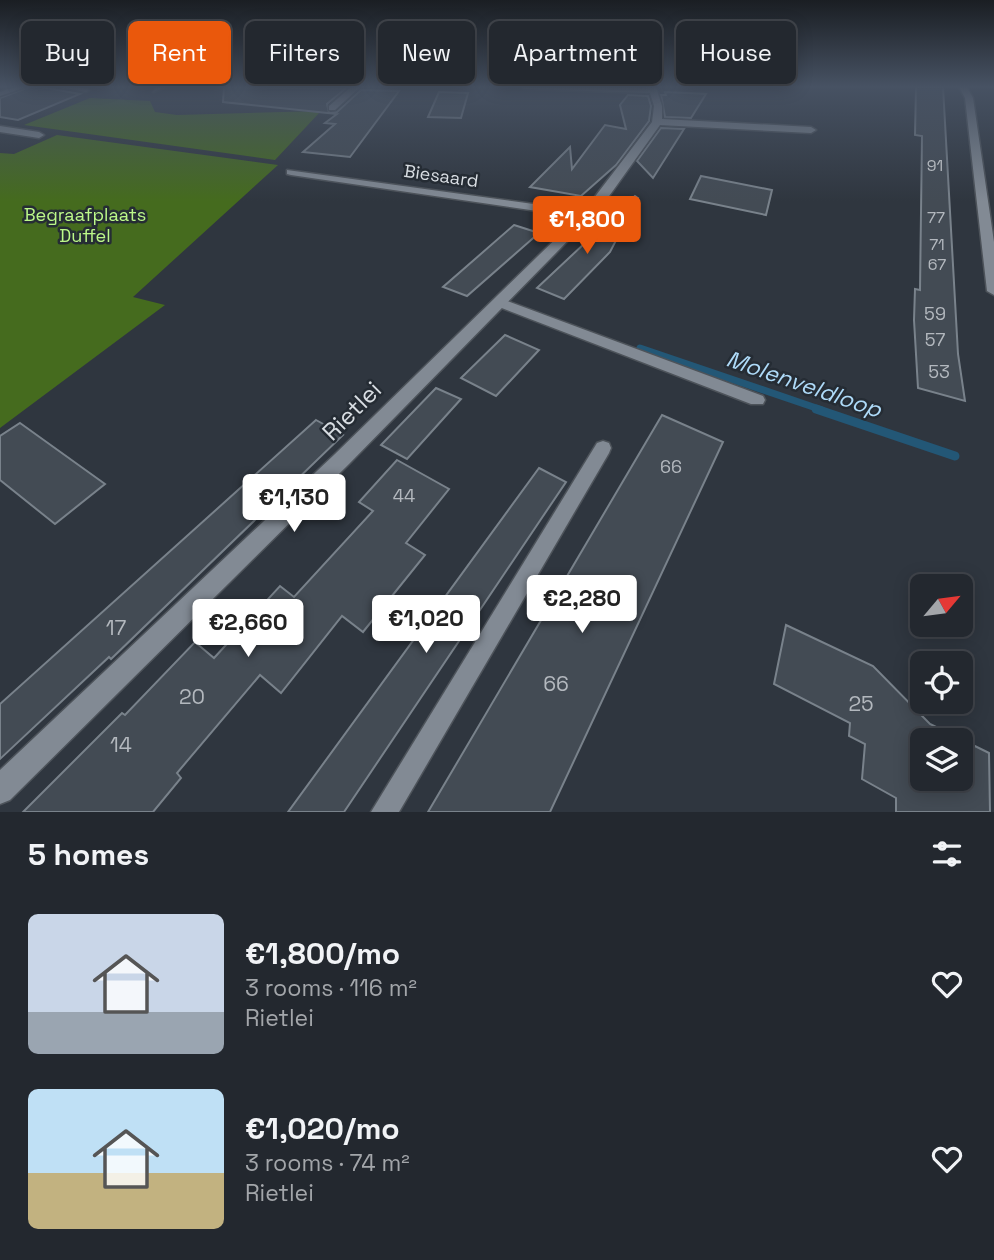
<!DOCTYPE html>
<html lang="en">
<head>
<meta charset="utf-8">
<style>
  :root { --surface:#23282f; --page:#2b3037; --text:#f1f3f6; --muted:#a3a6aa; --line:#40444b; --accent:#ea580c }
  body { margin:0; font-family:"Space Grotesk",sans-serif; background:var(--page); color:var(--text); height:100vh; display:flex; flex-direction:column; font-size:26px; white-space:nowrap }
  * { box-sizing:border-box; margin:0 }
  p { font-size:23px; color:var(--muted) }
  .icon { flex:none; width:38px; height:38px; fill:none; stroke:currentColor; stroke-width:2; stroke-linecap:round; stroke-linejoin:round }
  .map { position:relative; height:812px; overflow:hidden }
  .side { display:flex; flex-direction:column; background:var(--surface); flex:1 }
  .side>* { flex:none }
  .hud { position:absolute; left:21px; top:21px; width:952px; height:63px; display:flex; gap:14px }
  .needle { width:46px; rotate:61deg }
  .tools { position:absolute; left:910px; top:574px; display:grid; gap:14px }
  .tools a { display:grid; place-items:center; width:63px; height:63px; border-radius:10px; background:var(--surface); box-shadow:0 4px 18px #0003,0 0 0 2px var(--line); font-size:35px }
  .price { position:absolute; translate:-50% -60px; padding:0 16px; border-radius:7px; background:#fff; color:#222; font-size:23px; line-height:46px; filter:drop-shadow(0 2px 4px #0008) }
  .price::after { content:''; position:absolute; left:50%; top:42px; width:21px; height:16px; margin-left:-10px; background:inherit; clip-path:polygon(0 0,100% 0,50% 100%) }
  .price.on { background:var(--accent); color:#fff }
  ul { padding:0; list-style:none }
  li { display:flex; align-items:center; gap:21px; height:175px; padding:0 28px }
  li span { display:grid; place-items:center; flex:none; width:196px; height:140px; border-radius:10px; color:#555 }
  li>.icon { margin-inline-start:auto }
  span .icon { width:84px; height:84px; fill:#fffc; stroke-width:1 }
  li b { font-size:30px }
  h2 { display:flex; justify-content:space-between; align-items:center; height:84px; padding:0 28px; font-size:30px }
  .chip { padding:0 24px; border-radius:10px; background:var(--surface); box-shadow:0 4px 18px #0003,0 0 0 2px var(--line); font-size:24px; line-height:63px }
  .chip.on { background:var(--accent); color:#fff }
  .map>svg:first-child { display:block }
  .green { fill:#456b1e }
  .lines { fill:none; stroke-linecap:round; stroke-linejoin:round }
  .stream-far1 { stroke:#235776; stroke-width:7 }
  .stream { stroke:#235776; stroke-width:9 }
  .building { fill:#434b54; stroke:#79828b; stroke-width:2; fill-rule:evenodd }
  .lane-casing { stroke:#4d535a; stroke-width:3 }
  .street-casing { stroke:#4d535a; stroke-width:3 }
  .secondary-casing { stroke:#4d535a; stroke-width:3 }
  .lane { fill:#828a94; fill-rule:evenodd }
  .street { fill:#828a94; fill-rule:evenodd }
  .secondary { fill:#828a94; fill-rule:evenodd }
  .labels { text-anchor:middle; stroke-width:5; stroke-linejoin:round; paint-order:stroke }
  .far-number-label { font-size:16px; fill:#b3b8be }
  .far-street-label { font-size:18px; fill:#d8dde2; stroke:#252c34 }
  .far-park-label { font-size:18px; fill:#bcf889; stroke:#252c34 }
  .number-label { font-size:18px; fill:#b3b8be }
  .near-number-label { font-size:21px; fill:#b3b8be }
  .water-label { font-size:23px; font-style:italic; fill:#aedaf8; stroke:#252c34 }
  .near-street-label { font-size:24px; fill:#d8dde2; stroke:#252c34 }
</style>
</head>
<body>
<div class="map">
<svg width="994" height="812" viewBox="0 0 994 812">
  <rect width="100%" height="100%" fill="#2f363f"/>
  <!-- green -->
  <g class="green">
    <path d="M90 98 150 101 155 112 177 115 321 111 275 160 24 125Z"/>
    <path d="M57 135 278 165 133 297 165 305 0 428V153L14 154Z"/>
  </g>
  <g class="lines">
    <!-- stream-far1 -->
    <path class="stream-far1" d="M640 348 822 410"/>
    <!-- stream -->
    <path class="stream" d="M816 409 955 456"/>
  </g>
  <!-- building -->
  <g class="building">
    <path d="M29 87H41L80 94 18 120 0 117V98Z"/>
    <path d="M224 87 345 89 327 104 329 113 337 112 361 90 399 91 350 157 303 152 335 124 325 123 337 114 223 102Z"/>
    <path d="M916 87H943L958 354 965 401 918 388 914 320 915 289 920 290 922 136 915 135Z"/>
    <path d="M439 92 468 93 461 118 428 117Z"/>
    <path d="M665 92 688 93 706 94 691 118 665 117 661 95H666Z"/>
    <path d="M628 95 648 96 651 106 649 121 616 165 581 196 530 187 570 147 572 169 605 125 626 129 620 105Z"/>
    <path d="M661 128 684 129 653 178 637 161Z"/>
    <path d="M701 176 772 190 766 215 690 199Z"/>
    <path d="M635 196 638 198 610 252 564 299 537 288Z"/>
    <path d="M514 225 539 233 467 296 443 287Z"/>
    <path d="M505 335 539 350 496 396 461 378Z"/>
    <path d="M436 388 461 399 407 459 381 445Z"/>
    <path d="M662 415 723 442 550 812H428Z"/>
    <path d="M316 420 343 435 111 659 109 657 0 759V704Z"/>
    <path d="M20 423 105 484 55 524 0 480V436Z"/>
    <path d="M397 460 449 489 406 543 425 555 363 632 342 616 281 693 260 675 177 773 181 778 153 812H23L122 713 125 715 195 642 214 658 280 586 294 597 373 511 359 502Z"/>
    <path d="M539 468 566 482 344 812H288Z"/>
    <path d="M786 625 873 666 930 724 989 753 990 812H896V798L862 779 865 744 849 736 850 723 774 684ZM922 740H961V779H922Z"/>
  </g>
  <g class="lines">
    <defs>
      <g id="lane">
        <path d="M15 87H26L0 96V92Z"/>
        <path d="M60 87H79L90 90 86 92Z"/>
        <path d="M499 298 763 396 765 400 763 404H751L494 305 492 302Z"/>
        <path d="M603 441 609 443 611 448 609 453 399 812H371L597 443Z"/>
      </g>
      <g id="street">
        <path d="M156 87H167L153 92Z"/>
        <path d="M351 87H360L335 110H329V106Z"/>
        <path d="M520 87H656L662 106V119L811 127 816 130 811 133 660 125 602 206 349 464 10 800 0 804V770L335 454 578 217 291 175 287 174V170L584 211 652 122 654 106 650 93 524 89Z"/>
        <path d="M0 126 39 132 44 135 39 138 0 132Z"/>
      </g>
      <path id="secondary" d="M959 87H967L973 98 994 242V295L987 291 965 98Z"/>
    </defs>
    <!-- lane casing -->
    <use href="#lane" class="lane-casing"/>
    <!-- street casing -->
    <use href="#street" class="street-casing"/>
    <!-- secondary casing -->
    <use href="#secondary" class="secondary-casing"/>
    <!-- lane -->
    <use href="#lane" class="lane"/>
    <!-- street -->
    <use href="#street" class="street"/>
    <!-- secondary -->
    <use href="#secondary" class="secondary"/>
  </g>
  <!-- sky -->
  <linearGradient id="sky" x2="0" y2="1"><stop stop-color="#1a1e23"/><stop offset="0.43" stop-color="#475263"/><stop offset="1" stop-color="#475263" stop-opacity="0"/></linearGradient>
  <rect width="994" height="201" fill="url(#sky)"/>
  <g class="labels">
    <!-- far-number labels -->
    <g class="far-number-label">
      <text x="935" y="171">91</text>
      <text x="936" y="223">77</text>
      <text x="937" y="250">71</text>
      <text x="937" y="270">67</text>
    </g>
    <!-- far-street labels -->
    <g class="far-street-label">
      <text transform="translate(441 176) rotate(8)" y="6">Biesaard</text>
    </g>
    <!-- far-park labels -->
    <g class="far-park-label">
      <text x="85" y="221">Begraafplaats<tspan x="85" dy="21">Duffel</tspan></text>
    </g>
    <!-- number labels -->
    <g class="number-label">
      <text x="935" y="320">59</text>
      <text x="935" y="346">57</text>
      <text x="939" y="378">53</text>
      <text x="671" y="473">66</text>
      <text x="404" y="502">44</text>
    </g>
    <!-- near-number labels -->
    <g class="near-number-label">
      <text x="116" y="635">17</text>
      <text x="556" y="691">66</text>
      <text x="192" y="704">20</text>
      <text x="861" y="711">25</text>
      <text x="121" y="752">14</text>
    </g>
    <!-- water labels -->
    <g class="water-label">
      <text transform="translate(804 384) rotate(19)" y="8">Molenveldloop</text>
    </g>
    <!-- near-street labels -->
    <g class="near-street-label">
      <text transform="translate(352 411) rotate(-45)" y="8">Rietlei</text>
    </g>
  </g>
</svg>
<div class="tools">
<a><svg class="needle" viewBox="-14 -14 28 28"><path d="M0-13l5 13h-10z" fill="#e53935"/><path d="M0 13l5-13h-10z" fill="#a3a6aa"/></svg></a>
<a><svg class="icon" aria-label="locate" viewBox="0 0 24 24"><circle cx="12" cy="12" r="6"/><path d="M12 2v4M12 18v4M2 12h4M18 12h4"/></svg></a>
<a><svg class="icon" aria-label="layers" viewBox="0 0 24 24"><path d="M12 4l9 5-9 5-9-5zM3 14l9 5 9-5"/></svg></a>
</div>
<b class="price on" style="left:587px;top:256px">€1,800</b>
<b class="price" style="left:294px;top:534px">€1,130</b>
<b class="price" style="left:582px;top:635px">€2,280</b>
<b class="price" style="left:426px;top:655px">€1,020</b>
<b class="price" style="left:248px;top:659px">€2,660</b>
<div class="hud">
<a class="chip">Buy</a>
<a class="chip on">Rent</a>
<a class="chip">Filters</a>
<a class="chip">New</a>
<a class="chip">Apartment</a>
<a class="chip">House</a>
</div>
</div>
<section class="side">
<h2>5 homes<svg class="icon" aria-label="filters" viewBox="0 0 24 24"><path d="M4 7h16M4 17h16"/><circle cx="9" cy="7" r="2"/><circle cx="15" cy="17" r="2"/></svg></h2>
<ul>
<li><span style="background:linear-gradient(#c9d6e8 70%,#9aa5b1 0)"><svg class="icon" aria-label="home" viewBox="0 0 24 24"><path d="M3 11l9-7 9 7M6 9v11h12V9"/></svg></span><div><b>€1,800/mo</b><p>3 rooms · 116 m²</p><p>Rietlei</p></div><svg class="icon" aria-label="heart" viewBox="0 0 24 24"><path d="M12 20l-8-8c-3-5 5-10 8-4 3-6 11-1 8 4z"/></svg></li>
<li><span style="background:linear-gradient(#bfe0f5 60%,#c2b280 0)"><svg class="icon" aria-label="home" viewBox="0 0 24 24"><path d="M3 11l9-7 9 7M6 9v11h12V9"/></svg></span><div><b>€1,020/mo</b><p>3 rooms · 74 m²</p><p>Rietlei</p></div><svg class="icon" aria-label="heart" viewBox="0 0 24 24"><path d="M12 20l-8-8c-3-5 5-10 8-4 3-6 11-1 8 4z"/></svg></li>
</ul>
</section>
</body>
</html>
